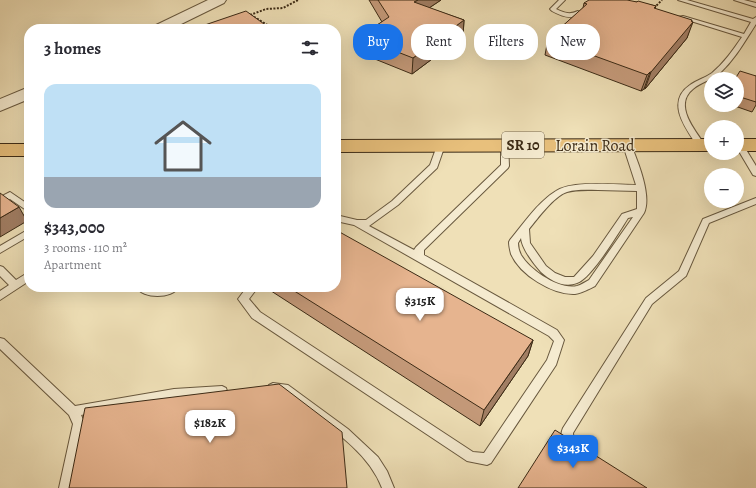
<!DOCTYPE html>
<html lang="en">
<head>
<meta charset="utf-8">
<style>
  :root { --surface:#fff; --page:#f7f7f7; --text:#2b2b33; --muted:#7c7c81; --accent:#1a73e8 }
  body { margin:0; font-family:Alegreya,serif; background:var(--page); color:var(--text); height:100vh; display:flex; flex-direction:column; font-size:15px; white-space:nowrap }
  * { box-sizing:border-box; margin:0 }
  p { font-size:13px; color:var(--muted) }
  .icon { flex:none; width:22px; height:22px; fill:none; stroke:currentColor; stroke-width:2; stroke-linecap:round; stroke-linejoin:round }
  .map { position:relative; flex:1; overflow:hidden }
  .panel { position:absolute; left:24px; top:24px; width:317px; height:268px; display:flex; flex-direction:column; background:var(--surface); border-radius:16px; box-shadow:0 4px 16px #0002 }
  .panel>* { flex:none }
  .hud { position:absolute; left:353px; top:24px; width:343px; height:36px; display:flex; gap:8px }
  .fabs { position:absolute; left:704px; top:72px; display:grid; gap:8px }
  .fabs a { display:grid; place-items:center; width:40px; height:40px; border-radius:50%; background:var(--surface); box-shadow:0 4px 16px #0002; font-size:20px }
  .price { position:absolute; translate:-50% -34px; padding:0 9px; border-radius:8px; background:#fff; color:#222; font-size:13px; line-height:26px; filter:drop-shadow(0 1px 2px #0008) }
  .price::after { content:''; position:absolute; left:50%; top:24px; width:12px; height:9px; margin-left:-6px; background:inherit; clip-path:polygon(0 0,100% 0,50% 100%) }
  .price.on { background:var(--accent); color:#fff }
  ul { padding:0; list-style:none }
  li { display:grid; align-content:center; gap:8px; height:212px; padding:0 20px }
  li span { display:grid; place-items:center; height:124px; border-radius:12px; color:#555 }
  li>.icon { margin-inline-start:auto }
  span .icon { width:72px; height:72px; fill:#fffc; stroke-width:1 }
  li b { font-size:17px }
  h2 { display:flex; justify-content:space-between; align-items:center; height:48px; padding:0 20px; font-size:17px }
  .chip { padding:0 14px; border-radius:16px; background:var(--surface); box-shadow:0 4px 16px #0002; font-size:14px; line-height:36px }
  .chip.on { background:var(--accent); color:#fff }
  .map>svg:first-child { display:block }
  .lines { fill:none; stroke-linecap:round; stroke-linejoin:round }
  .service-casing { stroke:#68583e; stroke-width:2 }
  .tertiary-casing { stroke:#68583e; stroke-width:2 }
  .primary-casing { stroke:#3b2a15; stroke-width:2 }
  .path { stroke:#3b2a15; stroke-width:2; stroke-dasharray:2 1.5; stroke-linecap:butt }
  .service { fill:#f5ebd0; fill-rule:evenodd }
  .tertiary { fill:#f5ebd0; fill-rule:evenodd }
  .primary { fill:#e8c07c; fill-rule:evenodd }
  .wall { fill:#c69b7b; stroke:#3b2a15 }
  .shaded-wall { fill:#a17e64; stroke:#3b2a15 }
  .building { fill:#e6b48f; stroke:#3b2a15 }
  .labels { text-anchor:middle; stroke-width:3; stroke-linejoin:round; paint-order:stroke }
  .shield { fill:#f5ebd0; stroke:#73644d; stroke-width:1 }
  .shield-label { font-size:15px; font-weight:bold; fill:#3b2a15 }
  .street-label { font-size:16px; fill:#3b2a15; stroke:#f5ebd0 }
</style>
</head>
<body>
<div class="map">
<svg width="756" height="488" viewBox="0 0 756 488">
  <rect width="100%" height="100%" fill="#efe0b7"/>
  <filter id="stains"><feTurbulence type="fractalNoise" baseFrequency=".005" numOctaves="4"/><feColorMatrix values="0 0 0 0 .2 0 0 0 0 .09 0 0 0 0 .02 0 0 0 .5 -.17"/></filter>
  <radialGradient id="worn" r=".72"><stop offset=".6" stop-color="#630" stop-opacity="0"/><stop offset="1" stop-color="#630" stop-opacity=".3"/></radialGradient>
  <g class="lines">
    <defs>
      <g id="service">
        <path d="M559 0H565L556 9C565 13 569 15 578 11L581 13C573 21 561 16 552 11L550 9Z"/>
        <path d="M678 0H687L753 19 756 17V24C745 41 735 59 720 73 712 80 701 82 693 89 673 105 695 130 705 145L701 147H698C686 129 665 102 690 85 697 80 705 78 712 73 724 63 733 50 742 37L678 17 683 16 744 34 751 22Z"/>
        <path d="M734 0H744L756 3V7Z"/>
        <path d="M438 143H444L445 145 437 168 398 205 369 226 414 250 416 247 501 165V145L502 143H508L509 166 508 168 424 250V255L557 330 564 340 556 365 491 463 487 465 467 461 252 318 238 299 247 287H258L249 299 260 312 473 452 484 453 547 360 554 341 549 336 354 225 336 221V215L357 220H366L392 201 430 165Z"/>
        <path d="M624 143H630L631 145C638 162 652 196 644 213L595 286C589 289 582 293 575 294 553 295 520 275 511 254 510 250 509 246 509 242L510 240C524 223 538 202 556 191 573 180 616 185 636 185L623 145ZM598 190 637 191V209L622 214 593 256 574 277H565L555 273 546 266 530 243 529 229C538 218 554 196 567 192 577 189 588 190 598 190ZM633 217 589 280C585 282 581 285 577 286 559 290 530 270 521 255 519 251 518 247 518 243L521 238C522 249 534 264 541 272 551 281 564 288 577 283 591 279 619 232 628 218Z"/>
        <path d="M737 143H742L756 166V176L753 175 737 148Z"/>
        <path d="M10 192 29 205V212L10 199 0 204V197Z"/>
        <path d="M756 198V204L709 223 686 276 652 304 573 433 574 443 577 448 575 452 571 454C562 450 559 437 563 428L646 298 679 271 703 219Z"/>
        <path d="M29 229V236L0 253V246Z"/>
        <path d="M0 266 3 267 16 280 29 272V281L0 300V291L9 285 0 276Z"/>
        <path d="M136 287 158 288 179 287C172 299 143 299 136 287Z"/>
        <path d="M0 338 4 339 75 406 174 389 222 386 226 388 227 391 226 394 222 396 174 399 81 415 85 424 71 488H59L73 424 69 415 0 349Z"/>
        <path d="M273 383 288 385 348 429 378 457 387 471 394 488H382C370 456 338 433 311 414 302 407 293 399 284 394 280 392 274 393 269 391L268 388 269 385Z"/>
      </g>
      <g id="tertiary">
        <path d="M208 0H226L224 3 171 29H152L154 26Z"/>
        <path d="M29 87V99L0 111V99Z"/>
      </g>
      <g id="primary">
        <path d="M711 139V151L336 152V140Z"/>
        <rect x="737" y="139" width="19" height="12"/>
        <rect x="0" y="144" width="29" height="12"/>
      </g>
    </defs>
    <!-- service casing -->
    <use href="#service" class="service-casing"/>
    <!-- tertiary casing -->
    <use href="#tertiary" class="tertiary-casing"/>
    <!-- primary casing -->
    <use href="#primary" class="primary-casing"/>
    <!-- path -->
    <g class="path">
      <path d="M654 8 662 0"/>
      <path d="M250 15 266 9 283 8 298 0"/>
      <path d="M251 15 274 29"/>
    </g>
    <!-- service -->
    <use href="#service" class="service"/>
    <!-- tertiary -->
    <use href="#tertiary" class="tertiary"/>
    <!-- primary -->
    <use href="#primary" class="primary"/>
  </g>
  <!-- wall -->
  <g class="wall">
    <path d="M369 0H441L429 8 464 20 463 36 412 74 360 53 359 37 382 22Z"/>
    <path d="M637 2 656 6 655 9 692 21 687 38 645 89H644L641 91 545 55 548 39 583 8 584 3Z"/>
    <path d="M756 76V105L752 112 732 105H737V79Z"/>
    <path d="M265 287H336L533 340 528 356 480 426Z"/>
  </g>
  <!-- shaded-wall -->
  <g class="shaded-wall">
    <path d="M418 0H441L414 18V2Z"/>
    <path d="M464 20 463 36 412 74 413 58Z"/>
    <path d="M692 20 690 26 693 22 687 38 645 89 651 72Z"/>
    <path d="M650 72 644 89 641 91 647 75Z"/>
    <path d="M19 207 27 221 0 237V218Z"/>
    <path d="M533 340 528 356 480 426 484 410Z"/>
  </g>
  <!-- building -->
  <g class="building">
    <path d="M378 0H418L414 2 464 20 413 58 359 37 389 17Z"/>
    <path d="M589 0H627L637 2 638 1 656 6 654 8 692 20 691 21 693 22 651 72H650L647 75 548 39 587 4 584 3Z"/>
    <path d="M246 11 271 29H193Z"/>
    <path d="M740 71 756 76V102L737 96V79H735Z"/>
    <path d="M0 193 19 207 0 218Z"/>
    <path d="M336 230 533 340 484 410 288 287H336Z"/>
    <path d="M279 384 342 432 347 488H69L85 408Z"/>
    <path d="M555 430 647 488H518Z"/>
  </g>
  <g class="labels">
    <!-- shield labels -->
    <rect class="shield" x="502" y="132" width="42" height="26" rx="3"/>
    <g class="shield-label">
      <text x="523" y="150">SR 10</text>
    </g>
    <!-- street labels -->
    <g class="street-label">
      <text x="595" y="151">Lorain Road</text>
    </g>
  </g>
  <rect width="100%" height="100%" filter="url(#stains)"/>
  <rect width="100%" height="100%" fill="url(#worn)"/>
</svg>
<div class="fabs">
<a><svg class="icon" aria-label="layers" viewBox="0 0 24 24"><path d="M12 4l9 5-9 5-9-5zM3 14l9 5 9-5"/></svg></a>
<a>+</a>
<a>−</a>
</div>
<b class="price" style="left:420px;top:322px">$315K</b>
<b class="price" style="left:210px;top:444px">$182K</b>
<b class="price on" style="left:573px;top:469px">$343K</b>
<div class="hud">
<a class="chip on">Buy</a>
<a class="chip">Rent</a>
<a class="chip">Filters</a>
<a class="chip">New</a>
</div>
<section class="panel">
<h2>3 homes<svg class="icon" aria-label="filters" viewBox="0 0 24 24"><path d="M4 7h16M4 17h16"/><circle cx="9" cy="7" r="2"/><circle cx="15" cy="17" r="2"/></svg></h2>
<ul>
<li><span style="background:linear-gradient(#bfe0f5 75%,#9aa5b1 0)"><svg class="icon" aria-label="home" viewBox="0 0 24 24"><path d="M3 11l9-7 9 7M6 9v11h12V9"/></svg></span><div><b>$343,000</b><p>3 rooms · 110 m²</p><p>Apartment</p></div></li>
</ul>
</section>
</div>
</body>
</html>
